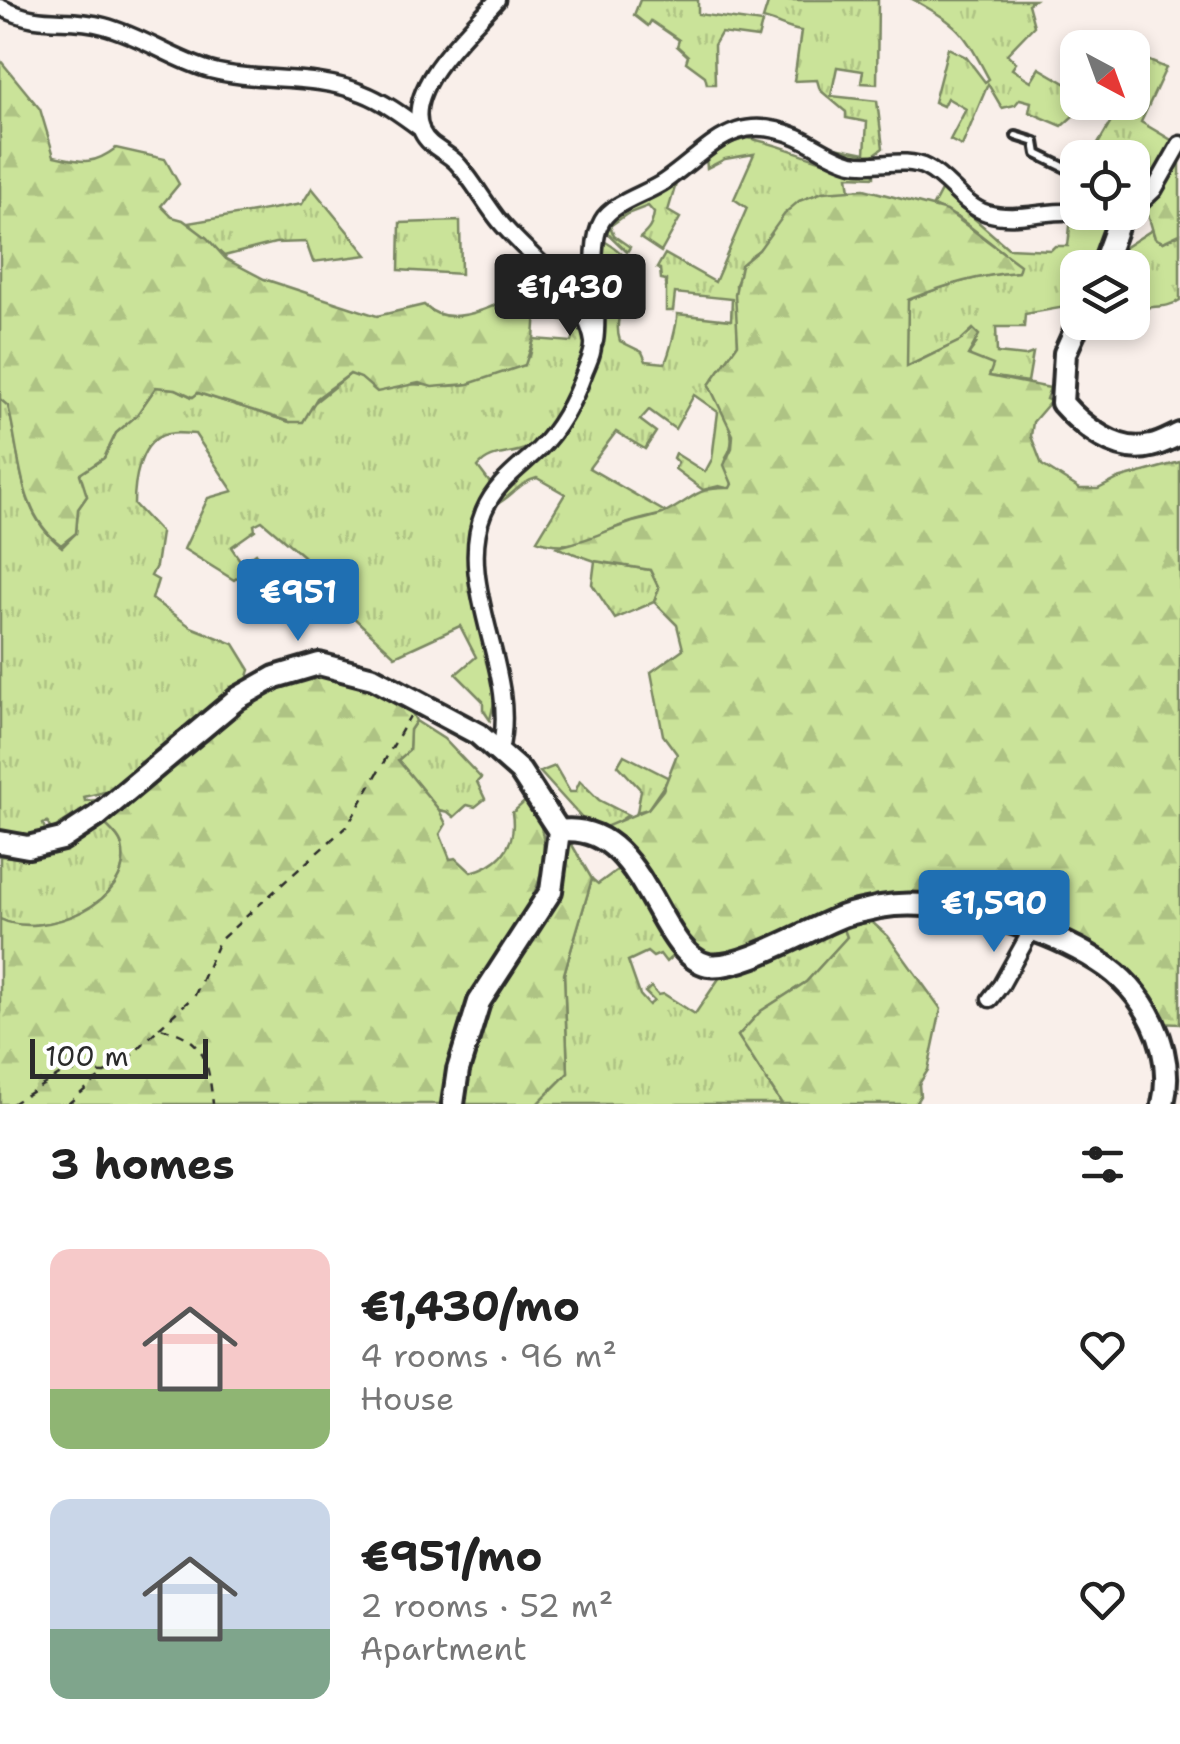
<!DOCTYPE html>
<html lang="en">
<head>
<meta charset="utf-8">
<style>
  :root { --surface:#fff; --page:#f2f2f2; --text:#222; --muted:#767676; --accent:#1f6fb2 }
  body { margin:0; font-family:"Shantell Sans",sans-serif; background:var(--page); color:var(--text); height:100vh; display:flex; flex-direction:column; font-size:38px; white-space:nowrap }
  * { box-sizing:border-box; margin:0 }
  p { font-size:32px; color:var(--muted) }
  .icon { flex:none; width:55px; height:55px; fill:none; stroke:currentColor; stroke-width:2; stroke-linecap:round; stroke-linejoin:round }
  .map { position:relative; height:1104px; overflow:hidden }
  .details { display:flex; flex-direction:column; background:var(--surface); flex:1 }
  .details>* { flex:none }
  .needle { width:65px; rotate:139deg }
  .fabs { position:absolute; left:1060px; top:30px; display:grid; gap:20px }
  .fabs a { display:grid; place-items:center; width:90px; height:90px; border-radius:20px; background:var(--surface); box-shadow:0 5px 15px #0003; font-size:50px }
  .scale { position:absolute; left:30px; bottom:25px; width:178px; box-sizing:border-box; padding-left:10px; border:5px solid #2b2b2b; border-top:0; font-size:28px; line-height:35px; white-space:nowrap; color:#2b2b2b; -webkit-text-stroke:8px #fff; paint-order:stroke }
  .price { position:absolute; translate:-50% -85px; padding:0 22px; border-radius:10px; background:var(--accent); color:#fff; font-size:32px; line-height:65px; filter:drop-shadow(0 2px 5px #0008) }
  .price::after { content:''; position:absolute; left:50%; top:60px; width:30px; height:22px; margin-left:-15px; background:inherit; clip-path:polygon(0 0,100% 0,50% 100%) }
  .price.active { background:#222; color:#fff }
  ul { padding:0; list-style:none }
  li { display:flex; align-items:center; gap:30px; height:250px; padding:0 50px }
  li span { display:grid; place-items:center; flex:none; width:280px; height:200px; border-radius:20px; color:#555 }
  li>.icon { margin-inline-start:auto }
  span .icon { width:120px; height:120px; fill:#fffc; stroke-width:1 }
  li b { font-size:42px }
  h2 { display:flex; justify-content:space-between; align-items:center; height:120px; padding:0 50px; font-size:42px }
  .map>svg:first-child { display:block }
  .grass { fill:url(#grass-tufts); stroke:#7a8762; stroke-width:2.5 }
  .forest { fill:url(#forest-firs); stroke:#7a8762; stroke-width:2.5 }
  .lines { fill:none; stroke-linecap:round; stroke-linejoin:round }
  .lane-casing { stroke:#2b2b2b; stroke-width:14 }
  .street-casing { stroke:#2b2b2b; stroke-width:21 }
  .secondary-casing { stroke:#2b2b2b; stroke-width:28 }
  .path { stroke:#2b2b2b; stroke-width:2.5; stroke-dasharray:8 8; stroke-linecap:butt }
  .lane { stroke:#fff; stroke-width:6 }
  .street { stroke:#fff; stroke-width:14 }
  .secondary { stroke:#fff; stroke-width:20 }
</style>
</head>
<body>
<div class="map">
<svg width="1180" height="1104" viewBox="0 0 1180 1104">
  <defs>
    <pattern id="grass-tufts" width="24" height="20" patternUnits="userSpaceOnUse" patternTransform="scale(2.5)"><rect width="24" height="20" fill="#cae399"/><path d="M3 7l-1-3M5 7V3M7 7l1-3M15 17l-1-3M17 17v-4M19 17l1-3" fill="none" stroke="#aec384"/></pattern>
    <pattern id="forest-firs" width="22" height="20" patternUnits="userSpaceOnUse" patternTransform="scale(2.5)"><rect width="22" height="20" fill="#cae399"/><path d="M5 1l3.5 6h-7zM16 11l3.5 6h-7z" fill="#aec384"/></pattern>
  </defs>
  <rect width="100%" height="100%" fill="#f9efea"/>
  <filter id="ink" filterUnits="userSpaceOnUse"><feTurbulence type="fractalNoise" baseFrequency=".01" numOctaves="2"/><feDisplacementMap in="SourceGraphic" scale="20" xChannelSelector="R" yChannelSelector="G"/><feConvolveMatrix kernelMatrix="1 2 1 2 8 2 1 2 1" color-interpolation-filters="sRGB"/></filter>
  <g filter="url(#ink)">
    <!-- grass -->
    <g class="grass">
      <path d="M640 0H698V14L762 23 758 38 721 33 714 45 715 84H707L705 76 686 62 688 56 677 46 679 40 651 21 648 26 634 15Z"/>
      <path d="M769 0H878L877 84 861 83 863 71 837 67 831 96 877 101 883 148 875 154 877 159 822 154 779 139 782 136 865 153 867 122 846 118V112L820 90 817 80 794 81 801 31C787 29 777 22 763 19Z"/>
      <path d="M914 0H1034L1028 4 1034 26 1007 54 1016 63 1012 69 1031 81 1039 68 1072 87 1077 77 1078 102H1132L1133 54 1166 68 1141 122 1173 141 1146 183 1133 195 1132 158 1122 157 1098 144 1111 122 1085 105 1062 126 1029 112 1031 102 1020 99 1015 105 1002 108 988 84 962 146 950 140 966 109 947 98 943 106 934 102 948 48 966 57 985 82 989 79C963 31 962 27 914 0Z"/>
      <path d="M747 138C790 145 829 171 874 169V177L848 176 850 191 823 192 799 201 759 250 749 257 736 284 738 344 709 385C720 407 742 435 726 457L732 484 730 489 719 486 703 490 675 469 678 463 673 458 675 453 705 472 712 459 718 412 694 395 675 429 649 410 640 420 656 432 645 449 616 432 589 468 667 513C651 517 635 520 620 526 591 538 569 552 537 540L565 494 537 478C519 482 511 498 495 505L492 502 589 375 598 248 602 240C665 274 606 300 620 341L642 352 646 361 665 363C669 355 678 322 677 314L731 320 732 299 675 293 673 311H666V280L661 279 660 269 657 268 665 254 715 282 747 208 734 199 754 154 725 159 707 168 706 158 725 145Z"/>
      <path d="M678 177 668 211 680 218 661 252 640 238C649 230 652 226 654 213L648 206 627 214 610 226 614 236 630 247 627 252 605 231C612 212 628 212 644 203 656 197 667 185 678 177Z"/>
      <path d="M946 181 957 191 961 207 1008 248 1051 250 1055 246H1068L1072 206 1096 215 1104 230 1091 267 1078 268 1077 305 1025 314 1024 327H996L997 353 1025 356 1033 353 1028 382 988 376 968 355 976 344 960 341 906 367 908 300C944 285 979 275 1017 272L1019 265 959 218 933 206Z"/>
      <path d="M312 188 367 255 313 262 306 242 275 243 224 256 188 223 302 204Z"/>
      <path d="M460 221 461 274 399 270 400 223Z"/>
      <path d="M1152 230 1155 238 1163 242 1180 234V300C1164 311 1149 303 1133 312L1132 268H1100L1105 254 1119 251Z"/>
      <path d="M557 289C565 299 581 313 585 326 593 356 554 433 527 448 510 456 490 451 478 467L490 483 478 511 469 548 482 636 488 648 496 694 490 720 483 710V701L456 674 476 657 460 626 395 656 296 564 303 556 262 521 254 525 255 530 231 547 242 563 256 553 260 560 234 580 184 549 208 498 233 491 195 434C184 434 171 431 161 436 139 446 134 483 134 504L161 533 156 566 151 576 158 580 152 599 191 627 234 644 250 670 246 683 109 791 84 797 85 801 98 800 51 830 47 822 43 824 46 832C30 836 15 836 0 832V399L8 405C22 458 16 512 62 547L76 533 78 509 87 496 79 474 104 458 116 433 136 416 156 387 176 389 192 397 198 393 290 422 350 374 408 384 449 386 468 384 530 356 534 339 572 342 577 323 558 319 559 316 554 315Z"/>
      <path d="M595 561 650 570 659 589 654 602 615 619 592 584Z"/>
      <path d="M416 721 444 739 481 778 477 782 485 799 475 807 467 805 454 817 448 812 439 810 398 760 409 750 410 730Z"/>
      <path d="M624 755 669 778 648 809 637 812 641 790 618 765Z"/>
      <path d="M555 766 570 792H575L580 781 599 800 628 815C615 824 605 833 589 826L540 772Z"/>
      <path d="M102 821C109 828 120 837 122 846 136 903 41 940 0 919V856L33 859Z"/>
      <path d="M621 867 676 953 666 962 660 954 653 957 647 952 628 961 640 995 649 1005 654 1001 645 992 651 987 658 995 664 994 695 1014 720 977 731 969 842 923 847 937 806 982 761 1011 738 1036 782 1104H537L568 1073 564 974 592 879 598 884Z"/>
    </g>
    <!-- forest -->
    <g class="forest">
      <path d="M0 60 40 109 54 156C82 162 92 166 116 148L165 159 179 184 161 206 172 217 183 220 207 238 226 259 264 279 377 316 424 305C454 335 515 296 544 278L550 281 549 288 537 295 534 339 525 365 468 384 432 387 419 383 377 392 361 378 350 374 317 398 303 422H290L198 393 193 397 176 389 156 387 136 416 116 433 104 458 80 474 87 496 78 509 76 533 61 545C17 512 21 455 8 406L0 399Z"/>
      <path d="M1180 143V234L1163 242 1155 238 1143 198Z"/>
      <path d="M864 189 947 211 1020 265 1018 272C979 275 944 285 908 300L907 367 960 341 973 329 979 335 968 355 993 365 989 376 1050 388 1046 399 1051 401 1033 422 1031 436 1042 465 1080 489H1098L1118 479 1180 462V1024L1156 1023 1103 957 913 896 732 956 711 959 692 951 598 830 648 809 663 790 677 754 663 735 651 672 683 649 677 625 654 602 659 588 650 570 595 561 555 547C583 543 604 531 630 523 642 519 656 518 667 512 696 497 696 487 730 488L732 484 724 465 732 448 733 435 709 385 738 344 735 294 741 265 759 250 786 212 799 201 823 192Z"/>
      <path d="M321 675C352 680 404 688 416 721L410 730 409 751 398 760 439 810 446 824 440 834 450 859 456 858 471 872C501 864 517 845 512 813L530 797C571 878 513 919 478 986 458 1023 448 1062 443 1104H0V919C42 940 136 903 122 846 120 837 109 828 102 821L250 698 301 678Z"/>
      <path d="M568 838 592 879 564 974 568 1073 537 1104H458L475 1031 510 964 546 919 564 872Z"/>
      <path d="M865 916 888 936 941 1009 928 1070 919 1084 920 1096 915 1104H782L738 1036 761 1011 806 982 847 937 842 923Z"/>
    </g>
    <g class="lines">
      <defs>
        <path id="lane" d="M1016 136 1035 142 1037 154 1078 174"/>
        <g id="street">
          <path d="M497 0C471 30 402 88 422 132 429 147 445 151 456 162 473 180 485 204 501 223 530 258 586 295 593 342 594 352 589 361 585 371 575 399 561 427 539 449 519 468 495 484 484 511 453 585 520 672 500 750"/>
          <path d="M0 7C43 29 64 15 104 26 142 36 174 60 210 70 259 83 314 73 362 93 383 101 402 115 421 129"/>
          <path d="M1132 211 1154 190 1180 144"/>
          <path d="M1079 212 1121 216 1128 213"/>
          <path d="M595 341C601 308 586 248 602 221 613 202 647 194 665 181 713 147 734 110 798 137 816 145 834 159 852 163 877 168 904 156 927 168 949 179 963 206 987 213 1016 222 1048 209 1078 212"/>
          <path d="M990 999 1001 985 1031 931"/>
        </g>
        <g id="secondary">
          <path d="M1102 268 1121 216"/>
          <path d="M1079 322 1065 353 1062 403C1082 426 1117 455 1151 446 1161 444 1171 438 1180 434"/>
          <path d="M559 831C646 819 655 953 708 965 739 971 811 928 843 916 854 912 868 910 880 907 942 896 1045 927 1098 961 1145 990 1176 1049 1163 1104"/>
          <path d="M0 842 28 847 62 839 97 816 238 698 275 677 319 664 373 678 478 734 520 771 559 831 551 891 479 1002 458 1070 453 1104"/>
        </g>
      </defs>
      <!-- lane casing -->
      <use href="#lane" class="lane-casing"/>
      <!-- street casing -->
      <use href="#street" class="street-casing"/>
      <!-- secondary casing -->
      <use href="#secondary" class="secondary-casing"/>
      <!-- path -->
      <g class="path">
        <path d="M159 1028 195 995 219 941 348 825 410 716"/>
        <path d="M12 1104 64 1072 104 1073 121 1066 159 1028C206 1037 208 1062 213 1104"/>
        <path d="M68 1104 101 1076"/>
      </g>
      <!-- lane -->
      <use href="#lane" class="lane"/>
      <!-- street -->
      <use href="#street" class="street"/>
      <!-- secondary -->
      <use href="#secondary" class="secondary"/>
    </g>
  </g>
</svg>
<div class="fabs">
<a><svg class="needle" viewBox="-14 -14 28 28"><path d="M0-13l5 13h-10z" fill="#e53935"/><path d="M0 13l5-13h-10z" fill="#767676"/></svg></a>
<a><svg class="icon" aria-label="locate" viewBox="0 0 24 24"><circle cx="12" cy="12" r="6"/><path d="M12 2v4M12 18v4M2 12h4M18 12h4"/></svg></a>
<a><svg class="icon" aria-label="layers" viewBox="0 0 24 24"><path d="M12 4l9 5-9 5-9-5zM3 14l9 5 9-5"/></svg></a>
</div>
<div class="scale">100 m</div>
<b class="price active" style="left:570px;top:339px">€1,430</b>
<b class="price" style="left:298px;top:644px">€951</b>
<b class="price" style="left:994px;top:955px">€1,590</b>
</div>
<section class="details">
<h2>3 homes<svg class="icon" aria-label="filters" viewBox="0 0 24 24"><path d="M4 7h16M4 17h16"/><circle cx="9" cy="7" r="2"/><circle cx="15" cy="17" r="2"/></svg></h2>
<ul>
<li><span style="background:linear-gradient(#f6c9c9 70%,#8fb573 0)"><svg class="icon" aria-label="home" viewBox="0 0 24 24"><path d="M3 11l9-7 9 7M6 9v11h12V9"/></svg></span><div><b>€1,430/mo</b><p>4 rooms · 96 m²</p><p>House</p></div><svg class="icon" aria-label="heart" viewBox="0 0 24 24"><path d="M12 20l-8-8c-3-5 5-10 8-4 3-6 11-1 8 4z"/></svg></li>
<li><span style="background:linear-gradient(#c9d6e8 65%,#7fa58c 0)"><svg class="icon" aria-label="home" viewBox="0 0 24 24"><path d="M3 11l9-7 9 7M6 9v11h12V9"/></svg></span><div><b>€951/mo</b><p>2 rooms · 52 m²</p><p>Apartment</p></div><svg class="icon" aria-label="heart" viewBox="0 0 24 24"><path d="M12 20l-8-8c-3-5 5-10 8-4 3-6 11-1 8 4z"/></svg></li>
</ul>
</section>
</body>
</html>
